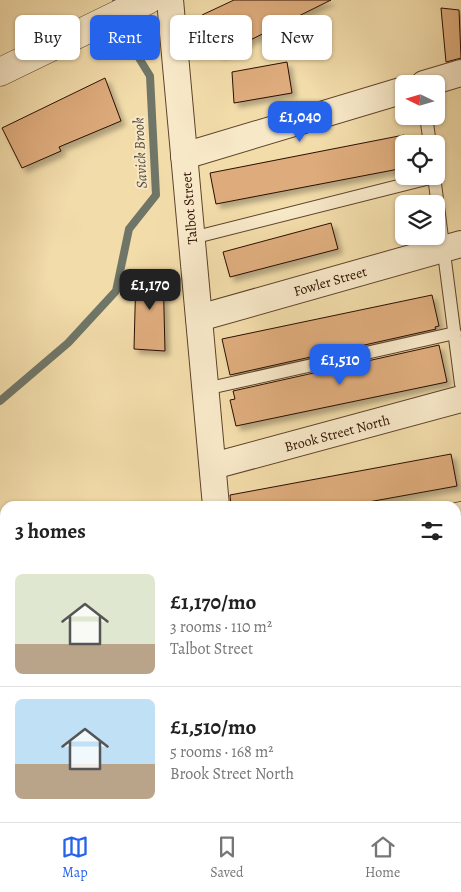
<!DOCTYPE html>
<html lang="en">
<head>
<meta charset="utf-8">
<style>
  :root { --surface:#fff; --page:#f6f6f6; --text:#222; --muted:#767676; --line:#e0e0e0; --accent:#2563eb }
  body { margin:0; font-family:Alegreya,serif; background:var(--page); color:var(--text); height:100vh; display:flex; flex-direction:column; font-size:19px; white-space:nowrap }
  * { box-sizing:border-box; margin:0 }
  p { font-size:16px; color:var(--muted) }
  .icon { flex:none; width:28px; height:28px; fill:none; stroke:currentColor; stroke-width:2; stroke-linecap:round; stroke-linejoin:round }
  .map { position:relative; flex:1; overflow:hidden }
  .panel { position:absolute; left:0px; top:501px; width:461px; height:321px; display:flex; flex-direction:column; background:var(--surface); border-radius:15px 15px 0 0; box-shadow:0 1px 4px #0004 }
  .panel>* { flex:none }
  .guide { position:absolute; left:15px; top:15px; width:431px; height:45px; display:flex; gap:10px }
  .needle { width:32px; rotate:275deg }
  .tools { position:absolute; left:395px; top:75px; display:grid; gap:10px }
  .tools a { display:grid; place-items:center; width:50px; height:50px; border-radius:8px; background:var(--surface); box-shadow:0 1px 4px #0004; font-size:25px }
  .price { position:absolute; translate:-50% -42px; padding:0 11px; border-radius:10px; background:var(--accent); color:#fff; font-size:16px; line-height:32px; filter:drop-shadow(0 1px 2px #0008) }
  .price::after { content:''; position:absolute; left:50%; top:30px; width:15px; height:11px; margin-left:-8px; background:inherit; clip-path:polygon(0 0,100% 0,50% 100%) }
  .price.current { background:#222; color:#fff }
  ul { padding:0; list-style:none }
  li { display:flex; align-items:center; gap:15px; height:125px; padding:0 15px }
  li+li { border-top:1px solid var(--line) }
  li span { display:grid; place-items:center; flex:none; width:140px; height:100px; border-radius:8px; color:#555 }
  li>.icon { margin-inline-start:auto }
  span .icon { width:60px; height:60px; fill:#fffc; stroke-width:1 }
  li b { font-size:21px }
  h2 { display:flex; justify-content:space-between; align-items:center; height:60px; padding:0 15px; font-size:21px }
  .tag { padding:0 18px; border-radius:8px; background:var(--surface); box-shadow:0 1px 4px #0004; font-size:18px; line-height:45px }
  .tag.current { background:var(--accent); color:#fff }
  .tabs { display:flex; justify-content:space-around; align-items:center; height:70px; border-top:1px solid var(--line); background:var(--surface); font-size:14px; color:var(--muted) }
  .tabs a { display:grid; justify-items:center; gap:2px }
  .tabs .current { color:var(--accent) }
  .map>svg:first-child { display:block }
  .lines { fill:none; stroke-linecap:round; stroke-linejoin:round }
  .stream { stroke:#6f7668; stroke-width:8 }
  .building { fill:#deac7c; stroke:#2c0f00; filter:url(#shadow) }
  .service-casing { stroke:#5e422a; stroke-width:14 }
  .minor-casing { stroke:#5e422a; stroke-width:28 }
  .tertiary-casing { stroke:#5e422a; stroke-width:29 }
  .service { stroke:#f7e8c8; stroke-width:12 }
  .minor { stroke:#f7e8c8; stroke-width:26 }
  .tertiary { stroke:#f7e8c8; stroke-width:28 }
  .labels { text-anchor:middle; stroke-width:4; stroke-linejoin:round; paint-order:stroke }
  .street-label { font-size:14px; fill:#2c0f00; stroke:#f7e8c8 }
  .water-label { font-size:15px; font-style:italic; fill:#534b3d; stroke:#f7e8c8 }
</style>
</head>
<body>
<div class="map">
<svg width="461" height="822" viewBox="0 0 461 822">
  <defs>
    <filter id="shadow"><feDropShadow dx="4.5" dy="4.5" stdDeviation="2.5" flood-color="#0004"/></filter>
  </defs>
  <rect width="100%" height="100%" fill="#f2dcaa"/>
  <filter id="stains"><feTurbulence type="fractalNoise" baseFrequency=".004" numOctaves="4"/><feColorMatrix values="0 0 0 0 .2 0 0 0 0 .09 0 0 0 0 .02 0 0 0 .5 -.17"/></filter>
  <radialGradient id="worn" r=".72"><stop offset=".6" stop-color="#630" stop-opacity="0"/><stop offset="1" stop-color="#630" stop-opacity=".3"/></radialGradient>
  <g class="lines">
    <!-- stream -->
    <g class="stream">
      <path d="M0 401 68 343 116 291 129 229 156 195 150 76 131 45 116 0"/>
      <path d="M0 762 5 770"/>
      <path d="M27 818 29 822"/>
    </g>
  </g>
  <!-- building -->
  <g class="building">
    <path d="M234 0H331L220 55 202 15Z"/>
    <path d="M441 8 459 10 461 58 446 62Z"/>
    <path d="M287 62 292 93 234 103 232 72Z"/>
    <path d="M105 78 121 121 59 147 61 151 22 168 2 128Z"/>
    <path d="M404 135V168L216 204 210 173Z"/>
    <path d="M331 223 338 249 230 277 223 252Z"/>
    <path d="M163 270 165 351 134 349 136 272Z"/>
    <path d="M432 295 439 326 435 327 436 329 230 375 222 339Z"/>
    <path d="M439 345 447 382 236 426 230 400 235 399 233 391Z"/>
    <path d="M451 454 457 486 346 506H231L230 495Z"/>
  </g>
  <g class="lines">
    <defs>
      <g id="service">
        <path d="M426 116 430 144"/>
        <path d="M434 176 461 384"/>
        <path d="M192 238 434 177"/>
        <path d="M205 389 455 333"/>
        <path d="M456 509 461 508"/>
      </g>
      <g id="minor">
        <path d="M170 0 216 506"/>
        <path d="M424 84 461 73"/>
        <path d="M184 156 404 90"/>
        <path d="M199 318 461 244"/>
        <path d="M213 466 461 399"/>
        <path d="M456 588 461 587"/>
      </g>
      <path id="tertiary" d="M0 72 148 0"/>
    </defs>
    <!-- service casing -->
    <use href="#service" class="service-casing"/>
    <!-- minor casing -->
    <use href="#minor" class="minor-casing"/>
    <!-- tertiary casing -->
    <use href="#tertiary" class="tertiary-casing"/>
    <!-- service -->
    <use href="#service" class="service"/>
    <!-- minor -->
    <use href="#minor" class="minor"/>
    <!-- tertiary -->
    <use href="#tertiary" class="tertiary"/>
  </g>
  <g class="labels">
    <!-- street labels -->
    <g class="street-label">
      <text transform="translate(189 208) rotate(-95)" y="5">Talbot Street</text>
      <text transform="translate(330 281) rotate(-16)" y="5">Fowler Street</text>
      <text transform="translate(337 433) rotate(-15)" y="5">Brook Street North</text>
    </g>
    <!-- water labels -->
    <g class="water-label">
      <text transform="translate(140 153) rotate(-93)" y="5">Savick Brook</text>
    </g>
  </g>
  <rect width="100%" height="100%" filter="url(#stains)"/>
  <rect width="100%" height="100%" fill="url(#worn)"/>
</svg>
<div class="tools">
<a><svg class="needle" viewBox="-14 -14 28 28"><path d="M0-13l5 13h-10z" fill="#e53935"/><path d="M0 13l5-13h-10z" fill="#767676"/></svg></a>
<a><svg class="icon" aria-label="locate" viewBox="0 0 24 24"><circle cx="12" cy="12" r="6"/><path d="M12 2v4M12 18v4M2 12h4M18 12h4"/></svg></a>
<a><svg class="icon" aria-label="layers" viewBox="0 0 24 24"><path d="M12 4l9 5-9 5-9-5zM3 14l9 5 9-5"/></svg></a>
</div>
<b class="price" style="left:300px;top:143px">£1,040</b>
<b class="price current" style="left:150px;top:311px">£1,170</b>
<b class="price" style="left:340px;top:386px">£1,510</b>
<div class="guide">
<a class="tag">Buy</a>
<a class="tag current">Rent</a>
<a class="tag">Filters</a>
<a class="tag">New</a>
</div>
<section class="panel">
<h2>3 homes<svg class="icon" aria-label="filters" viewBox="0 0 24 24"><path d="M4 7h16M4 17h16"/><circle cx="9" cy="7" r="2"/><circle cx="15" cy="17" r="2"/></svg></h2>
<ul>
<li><span style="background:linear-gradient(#dfe7d0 70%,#b9a48a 0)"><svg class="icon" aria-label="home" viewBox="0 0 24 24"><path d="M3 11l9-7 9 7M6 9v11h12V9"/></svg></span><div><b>£1,170/mo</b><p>3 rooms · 110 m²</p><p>Talbot Street</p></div></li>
<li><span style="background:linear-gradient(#bfe0f5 65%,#b9a48a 0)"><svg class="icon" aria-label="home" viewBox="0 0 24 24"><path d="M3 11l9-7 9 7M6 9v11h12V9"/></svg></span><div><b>£1,510/mo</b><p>5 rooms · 168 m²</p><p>Brook Street North</p></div></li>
</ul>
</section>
</div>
<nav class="tabs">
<a class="current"><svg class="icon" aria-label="map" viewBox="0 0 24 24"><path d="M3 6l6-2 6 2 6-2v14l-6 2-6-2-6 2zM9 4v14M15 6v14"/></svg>Map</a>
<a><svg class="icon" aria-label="saved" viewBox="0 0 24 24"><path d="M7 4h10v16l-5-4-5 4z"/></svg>Saved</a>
<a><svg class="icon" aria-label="home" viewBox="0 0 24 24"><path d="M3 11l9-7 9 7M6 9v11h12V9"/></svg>Home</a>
</nav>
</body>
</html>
